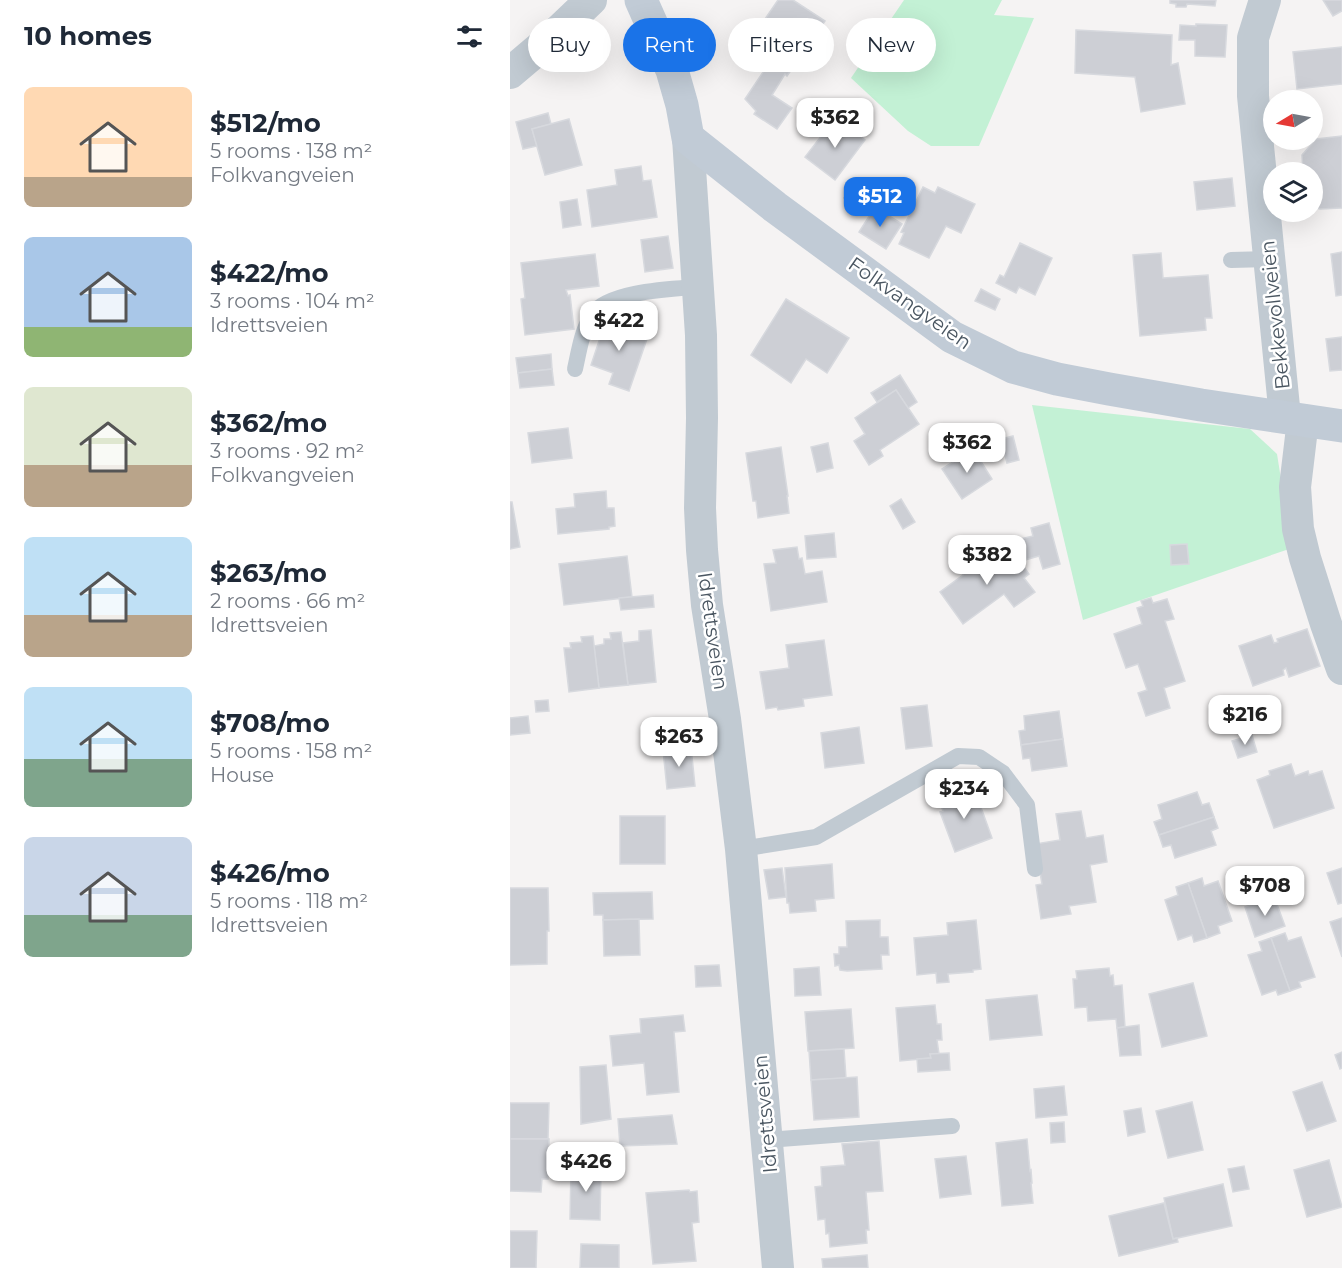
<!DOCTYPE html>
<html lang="en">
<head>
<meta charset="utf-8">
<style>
  :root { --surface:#fff; --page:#f2f2f3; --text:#1f2937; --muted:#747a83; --accent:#1a73e8 }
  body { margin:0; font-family:Montserrat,sans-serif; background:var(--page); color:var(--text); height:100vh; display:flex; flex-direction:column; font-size:22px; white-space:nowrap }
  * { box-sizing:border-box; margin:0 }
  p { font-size:20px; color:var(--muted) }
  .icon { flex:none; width:33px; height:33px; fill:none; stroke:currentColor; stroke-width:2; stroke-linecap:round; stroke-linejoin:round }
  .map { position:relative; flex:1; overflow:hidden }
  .drawer { display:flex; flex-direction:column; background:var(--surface); width:510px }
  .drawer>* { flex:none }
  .banner { position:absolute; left:18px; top:18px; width:570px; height:54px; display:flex; gap:12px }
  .needle { width:39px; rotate:260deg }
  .buttons { position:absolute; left:753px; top:90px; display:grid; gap:12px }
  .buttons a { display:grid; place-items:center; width:60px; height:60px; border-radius:50%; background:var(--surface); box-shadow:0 6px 24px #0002; font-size:30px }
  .price { position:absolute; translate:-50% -51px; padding:0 14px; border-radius:12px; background:#fff; color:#222; font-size:20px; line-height:39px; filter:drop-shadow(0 2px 3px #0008) }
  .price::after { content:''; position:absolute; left:50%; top:36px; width:18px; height:14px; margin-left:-9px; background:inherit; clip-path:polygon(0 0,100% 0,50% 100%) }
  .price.selected { background:var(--accent); color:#fff }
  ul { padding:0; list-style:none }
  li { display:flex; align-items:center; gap:18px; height:150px; padding:0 24px }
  li span { display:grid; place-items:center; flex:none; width:168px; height:120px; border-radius:9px; color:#555 }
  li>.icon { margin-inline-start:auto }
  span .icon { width:72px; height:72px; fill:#fffc; stroke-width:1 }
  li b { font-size:26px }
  h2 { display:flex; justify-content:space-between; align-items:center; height:72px; padding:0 24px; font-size:26px }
  .pill { padding:0 21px; border-radius:27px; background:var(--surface); box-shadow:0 6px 24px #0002; font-size:21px; line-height:54px }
  .pill.selected { background:var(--accent); color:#fff }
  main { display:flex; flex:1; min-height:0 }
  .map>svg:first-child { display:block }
  .green { fill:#c3f1d5 }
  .building { fill:#cdcfd5; stroke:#d7d9de; stroke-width:1.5 }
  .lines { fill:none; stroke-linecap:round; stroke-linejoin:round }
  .lane { stroke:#c1cad2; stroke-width:16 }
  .street { stroke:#c1cad2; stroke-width:32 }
  .secondary { stroke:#c1cbd6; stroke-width:33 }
  .labels { text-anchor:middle; stroke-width:5; stroke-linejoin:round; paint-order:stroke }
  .street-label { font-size:20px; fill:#4a5661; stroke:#fff }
</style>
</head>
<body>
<main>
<section class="drawer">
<h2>10 homes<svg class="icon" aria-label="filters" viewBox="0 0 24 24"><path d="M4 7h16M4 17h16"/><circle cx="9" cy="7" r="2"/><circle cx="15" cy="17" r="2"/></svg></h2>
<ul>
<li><span style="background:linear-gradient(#ffd9b3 75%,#b9a48a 0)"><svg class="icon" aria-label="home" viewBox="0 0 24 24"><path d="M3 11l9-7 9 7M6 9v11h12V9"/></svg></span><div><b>$512/mo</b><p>5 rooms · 138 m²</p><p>Folkvangveien</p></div></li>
<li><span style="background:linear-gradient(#a9c7e8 75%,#8fb573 0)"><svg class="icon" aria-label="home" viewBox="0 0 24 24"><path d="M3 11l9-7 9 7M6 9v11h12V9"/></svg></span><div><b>$422/mo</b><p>3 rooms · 104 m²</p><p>Idrettsveien</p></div></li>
<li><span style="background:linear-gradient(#dfe7d0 65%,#b9a48a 0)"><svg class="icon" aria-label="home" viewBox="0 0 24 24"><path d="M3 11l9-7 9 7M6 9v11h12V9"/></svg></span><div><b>$362/mo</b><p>3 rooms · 92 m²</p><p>Folkvangveien</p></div></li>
<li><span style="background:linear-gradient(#bfe0f5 65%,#b9a48a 0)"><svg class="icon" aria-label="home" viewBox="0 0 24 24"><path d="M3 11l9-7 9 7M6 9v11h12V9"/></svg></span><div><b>$263/mo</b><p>2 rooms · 66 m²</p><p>Idrettsveien</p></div></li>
<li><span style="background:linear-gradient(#bfe0f5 60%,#7fa58c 0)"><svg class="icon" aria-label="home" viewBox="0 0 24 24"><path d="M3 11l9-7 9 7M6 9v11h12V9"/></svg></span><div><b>$708/mo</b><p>5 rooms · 158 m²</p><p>House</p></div></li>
<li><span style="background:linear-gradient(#c9d6e8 65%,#7fa58c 0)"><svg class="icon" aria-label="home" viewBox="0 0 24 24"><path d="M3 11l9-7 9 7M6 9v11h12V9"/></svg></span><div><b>$426/mo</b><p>5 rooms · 118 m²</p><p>Idrettsveien</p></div></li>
</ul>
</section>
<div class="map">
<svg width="832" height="1268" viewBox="0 0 832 1268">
  <rect width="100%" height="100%" fill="#f5f3f3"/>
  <!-- green -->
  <g class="green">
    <path d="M394 0H492L484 15 524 18 469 146H421L398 131 341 78Z"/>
    <path d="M522 405 740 429 767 454 782 548 573 620Z"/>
  </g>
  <!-- building -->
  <g class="building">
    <path d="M268 0H283L315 21 297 47 255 19Z"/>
    <path d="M660 0H706L705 6 677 4 676 7H666V4L660 3Z"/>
    <path d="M813 0H832V11L823 16Z"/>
    <path d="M255 19 297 47 277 76 275 74 262 95 282 108 267 129 244 114 246 111 235 99 259 63 236 47Z"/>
    <path d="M686 24 717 25 715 57 685 56V40H669L670 25 686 26Z"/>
    <path d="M566 30 662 35 661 65 668 63 675 104 631 112 625 77 565 73Z"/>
    <path d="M832 47V84L787 89 783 52Z"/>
    <path d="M38 113 41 124 22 129 27 146 13 149 6 122Z"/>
    <path d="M326 117 355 140 325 180 295 157Z"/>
    <path d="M59 119 72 165 35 175 22 129Z"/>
    <path d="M832 136V208L810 209 802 207V172H793L792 155 806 139Z"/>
    <path d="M131 166 133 181 141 180 147 217 82 227 77 190 107 185 105 170Z"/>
    <path d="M722 178 725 206 687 210 684 182Z"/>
    <path d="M358 181 367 192 342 209 334 198Z"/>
    <path d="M413 187 425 193 428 187 465 204 451 233 436 226 419 258 389 244 394 233 391 232Z"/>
    <path d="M67 199 71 225 53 228 50 202Z"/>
    <path d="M365 207 392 224 376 249 349 232Z"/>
    <path d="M158 236 163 268 135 272 131 240Z"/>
    <path d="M510 243 542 258 525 295 509 287 506 293 486 283 490 275 494 277Z"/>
    <path d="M832 252V295L826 296 821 254Z"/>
    <path d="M651 253 653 278 698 275 702 318H695L696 330 630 336 623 255Z"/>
    <path d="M85 254 89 286 56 290 58 296 60 295 64 329 15 335 11 299 15 298 11 263Z"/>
    <path d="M471 289 490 299 485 310 465 301Z"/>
    <path d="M276 299 339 338 317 373 296 359 281 383 241 355Z"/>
    <path d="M98 314 113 320 111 327 138 336 119 391 99 384 103 373 81 365Z"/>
    <path d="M832 337V370L820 371 816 339Z"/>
    <path d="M41 354 42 369 8 373 6 358Z"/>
    <path d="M42 369 44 385 10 388 8 373Z"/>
    <path d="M390 375 407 402 398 408 386 390 367 402 361 393Z"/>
    <path d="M386 390 409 424 370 450 373 456 359 465 344 441 355 434 345 418Z"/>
    <path d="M58 428 62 458 22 463 18 433Z"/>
    <path d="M503 436 509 460 497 463 491 439Z"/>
    <path d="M318 443 323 468 307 472 301 447Z"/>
    <path d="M271 447 278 496H277L279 513 248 518 246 501H243L236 453Z"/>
    <path d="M463 449 482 479 452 499 432 469Z"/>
    <path d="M96 491 97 508H104L105 526 99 527V529L48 534 46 509 65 507 64 494Z"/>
    <path d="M391 499 405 522 393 529 380 506Z"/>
    <path d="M0 502H2L10 547 0 549Z"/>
    <path d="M539 523 550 564 533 569 529 556 515 560 510 539 523 536 521 528Z"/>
    <path d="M324 533 326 557 297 559 295 536Z"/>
    <path d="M677 544 679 564 661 565 660 545Z"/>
    <path d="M287 547 289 559 292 558 295 574 312 571 317 602 261 611 254 564 266 563 263 550Z"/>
    <path d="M488 550 498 564 507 557 519 574 514 578 525 592 504 607 494 594 453 624 430 592 453 575 451 571 461 564 464 568Z"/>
    <path d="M117 556 122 597 54 605 49 564Z"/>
    <path d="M143 595 144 607 111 610 109 598Z"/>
    <path d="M641 598 643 603 657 599 664 619 655 621 675 681 654 688 660 708 636 716 628 693 637 690 628 664 616 668 604 634 632 624 627 608 633 606 631 601Z"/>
    <path d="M797 629 810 666 779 677 776 668 773 670 774 675 743 686 729 646 761 635 764 643 768 642 767 639Z"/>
    <path d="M141 630 146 682 118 685 113 643 129 641V631Z"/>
    <path d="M111 632 118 685 89 688 84 646 94 644V639H101L100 633Z"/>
    <path d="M83 636 89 688 59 692 54 648H61L60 643 72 642 71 637Z"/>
    <path d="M314 640 322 695 293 699 294 706 268 710 267 707 256 709 250 672 279 668 276 645Z"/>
    <path d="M38 700 39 711 26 712 25 701Z"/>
    <path d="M417 705 422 746 396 749 391 708Z"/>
    <path d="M549 711 553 739 511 745 509 731 515 730 514 716Z"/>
    <path d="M18 716 20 733 0 735V718Z"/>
    <path d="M349 727 354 763 315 768 311 733Z"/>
    <path d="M742 735 747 752 728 758 722 741Z"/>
    <path d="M553 739 557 766 522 771 520 758 513 759 511 745Z"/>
    <path d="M181 747 185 786 157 789 153 750Z"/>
    <path d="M781 764 785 776 798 771 799 775 812 771 824 808 764 828 747 780 760 775 759 771Z"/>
    <path d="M462 789 466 799H468L482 838 445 852 430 812 433 811 429 800Z"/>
    <path d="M687 792 692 805 699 803 704 817 649 835 644 822 652 819 648 805Z"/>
    <path d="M571 811 576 838 593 835 597 862 580 865 586 902 559 906 561 914 531 919 526 885 532 884 525 844 550 840 546 814Z"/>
    <rect x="110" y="816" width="45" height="48"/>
    <path d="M704 817 708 828 701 831 706 845 665 858 661 845 653 847 649 835Z"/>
    <path d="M322 864 324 898 305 900 306 911 280 913 279 903H277L275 868Z"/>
    <path d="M272 868 276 897 259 899 254 870Z"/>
    <path d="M832 868V903L828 904 817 873Z"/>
    <path d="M692 878 694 886 708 881 722 921 708 926 710 933 697 938 678 883Z"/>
    <path d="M678 883 697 938 684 942 682 935 668 940 655 900 668 895 666 887Z"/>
    <path d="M0 888H38L39 931H37V964L0 965Z"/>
    <path d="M142 892 143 919 93 920V915H84L83 893Z"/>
    <path d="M764 896 775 926 745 937 735 907Z"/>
    <path d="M832 918V957L820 922Z"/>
    <path d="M129 919 130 955 94 956 93 920Z"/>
    <path d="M370 920V937H378L379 955H371L372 969 337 971 330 970 329 965 325 966 324 954H329V947H337L336 921Z"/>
    <path d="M466 920 471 969 463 970V972L438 974 439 982 427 983 426 973 407 975 404 938 438 935 437 923Z"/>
    <path d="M775 933 778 941 791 937 805 977 789 982 791 987 780 991 761 938Z"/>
    <path d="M761 938 780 991 768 995 766 990 752 995 738 955 752 951 749 942Z"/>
    <path d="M209 965 211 986 186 987 185 966Z"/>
    <path d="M309 967 311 995 285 996 284 969Z"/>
    <path d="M599 968 600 976 603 975 604 986 612 985 615 1027 607 1028 606 1019 578 1021 577 1007 565 1008 563 979H567L566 971Z"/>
    <path d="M683 983 697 1036 652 1047 639 994Z"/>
    <path d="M527 995 532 1035 480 1040 476 1000Z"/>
    <path d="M425 1005 427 1024H431L432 1040H427L429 1054H420L421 1058 390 1061 386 1008Z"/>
    <path d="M341 1009 344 1048 298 1051 295 1012Z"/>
    <path d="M173 1015 175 1031 164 1032 169 1092 137 1095 134 1063 103 1066 100 1036 131 1033 130 1019Z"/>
    <path d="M629 1025 631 1055 610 1056 607 1028Z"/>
    <path d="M334 1049 336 1078 301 1080 299 1051Z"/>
    <path d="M832 1052V1068L830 1069 825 1055Z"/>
    <path d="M439 1053 440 1070 408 1072 407 1059 421 1058 420 1054Z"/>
    <path d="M96 1065 101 1119 71 1124 70 1067Z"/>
    <path d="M347 1077 349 1117 304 1120 301 1080Z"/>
    <path d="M812 1082 826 1121 797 1131 783 1092Z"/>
    <path d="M554 1086 557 1115 526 1118 524 1089Z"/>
    <path d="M682 1102 693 1150 658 1158 646 1111Z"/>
    <path d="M0 1103H39L38 1139H0Z"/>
    <path d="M631 1108 635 1132 618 1136 614 1111Z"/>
    <path d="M162 1115 167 1144 110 1146 108 1119Z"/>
    <path d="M554 1122 555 1142 541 1143 540 1123Z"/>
    <path d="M0 1139H39L38 1179H32L31 1192 0 1191Z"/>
    <path d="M517 1139 520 1171 521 1170 522 1183H521L523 1203 492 1206 486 1143Z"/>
    <path d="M369 1141 373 1191 356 1192 359 1230H356L357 1243 320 1247 319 1233 316 1234 315 1219 308 1220 305 1187 312 1186 311 1167 335 1165 332 1144Z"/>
    <path d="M456 1156 461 1194 430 1198 425 1159Z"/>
    <path d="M819 1160 832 1207 797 1217 784 1170Z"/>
    <path d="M734 1166 739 1189 723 1192 718 1169Z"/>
    <path d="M61 1167H91L90 1220 60 1219Z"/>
    <path d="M713 1184 722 1226 663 1239 654 1198Z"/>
    <path d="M179 1190 180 1192 187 1191 189 1222 182 1223 186 1261 143 1264 136 1193Z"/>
    <path d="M654 1203 663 1239 667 1238 668 1242 609 1256 599 1216Z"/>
    <path d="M0 1231H27L26 1268H0Z"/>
    <path d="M71 1244 109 1245V1268H70Z"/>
    <path d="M357 1255 358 1268H313L312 1259Z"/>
  </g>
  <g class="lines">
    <!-- lane -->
    <g class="lane">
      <path d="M721 260 759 259"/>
      <path d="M65 369C69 351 72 330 82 315 97 291 162 289 188 287"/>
      <path d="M231 849 306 837 448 756 469 757 493 773 517 805 525 869"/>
      <path d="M257 1140 442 1126"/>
    </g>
    <!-- street -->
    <g class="street">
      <path d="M755 0 743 38V96L775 417"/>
      <path d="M0 73 39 40 81 0"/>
      <path d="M178 138 191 335 192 418 190 508 192 550 197 605 215 719 231 849 268 1268"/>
      <path d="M793 420 785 487 788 529 795 558 816 624 832 669"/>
    </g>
    <!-- secondary -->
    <path class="secondary" d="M131 0 162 70 172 105 178 138 265 207 442 337 503 367 547 379 599 389 691 405 832 426"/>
  </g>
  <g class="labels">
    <!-- street labels -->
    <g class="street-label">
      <text transform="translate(400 303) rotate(35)" y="7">Folkvangveien</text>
      <text transform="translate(765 315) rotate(-96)" y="7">Bekkevollveien</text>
      <text transform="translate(203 631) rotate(82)" y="7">Idrettsveien</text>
      <text transform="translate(255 1114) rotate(-95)" y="7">Idrettsveien</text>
    </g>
  </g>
</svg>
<div class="buttons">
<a><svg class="needle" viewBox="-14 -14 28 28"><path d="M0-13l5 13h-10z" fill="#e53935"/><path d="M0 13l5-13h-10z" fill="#747a83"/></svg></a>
<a><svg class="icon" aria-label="layers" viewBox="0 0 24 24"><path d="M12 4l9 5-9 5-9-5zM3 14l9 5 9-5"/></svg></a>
</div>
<b class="price" style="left:325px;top:149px">$362</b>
<b class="price selected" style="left:370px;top:228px">$512</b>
<b class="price" style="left:109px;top:352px">$422</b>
<b class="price" style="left:457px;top:474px">$362</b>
<b class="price" style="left:477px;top:586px">$382</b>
<b class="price" style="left:735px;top:746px">$216</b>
<b class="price" style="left:169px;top:768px">$263</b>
<b class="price" style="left:454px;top:820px">$234</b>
<b class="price" style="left:755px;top:917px">$708</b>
<b class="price" style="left:76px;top:1193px">$426</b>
<div class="banner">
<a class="pill">Buy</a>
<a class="pill selected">Rent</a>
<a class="pill">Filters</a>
<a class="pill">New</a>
</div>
</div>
</main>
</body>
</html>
